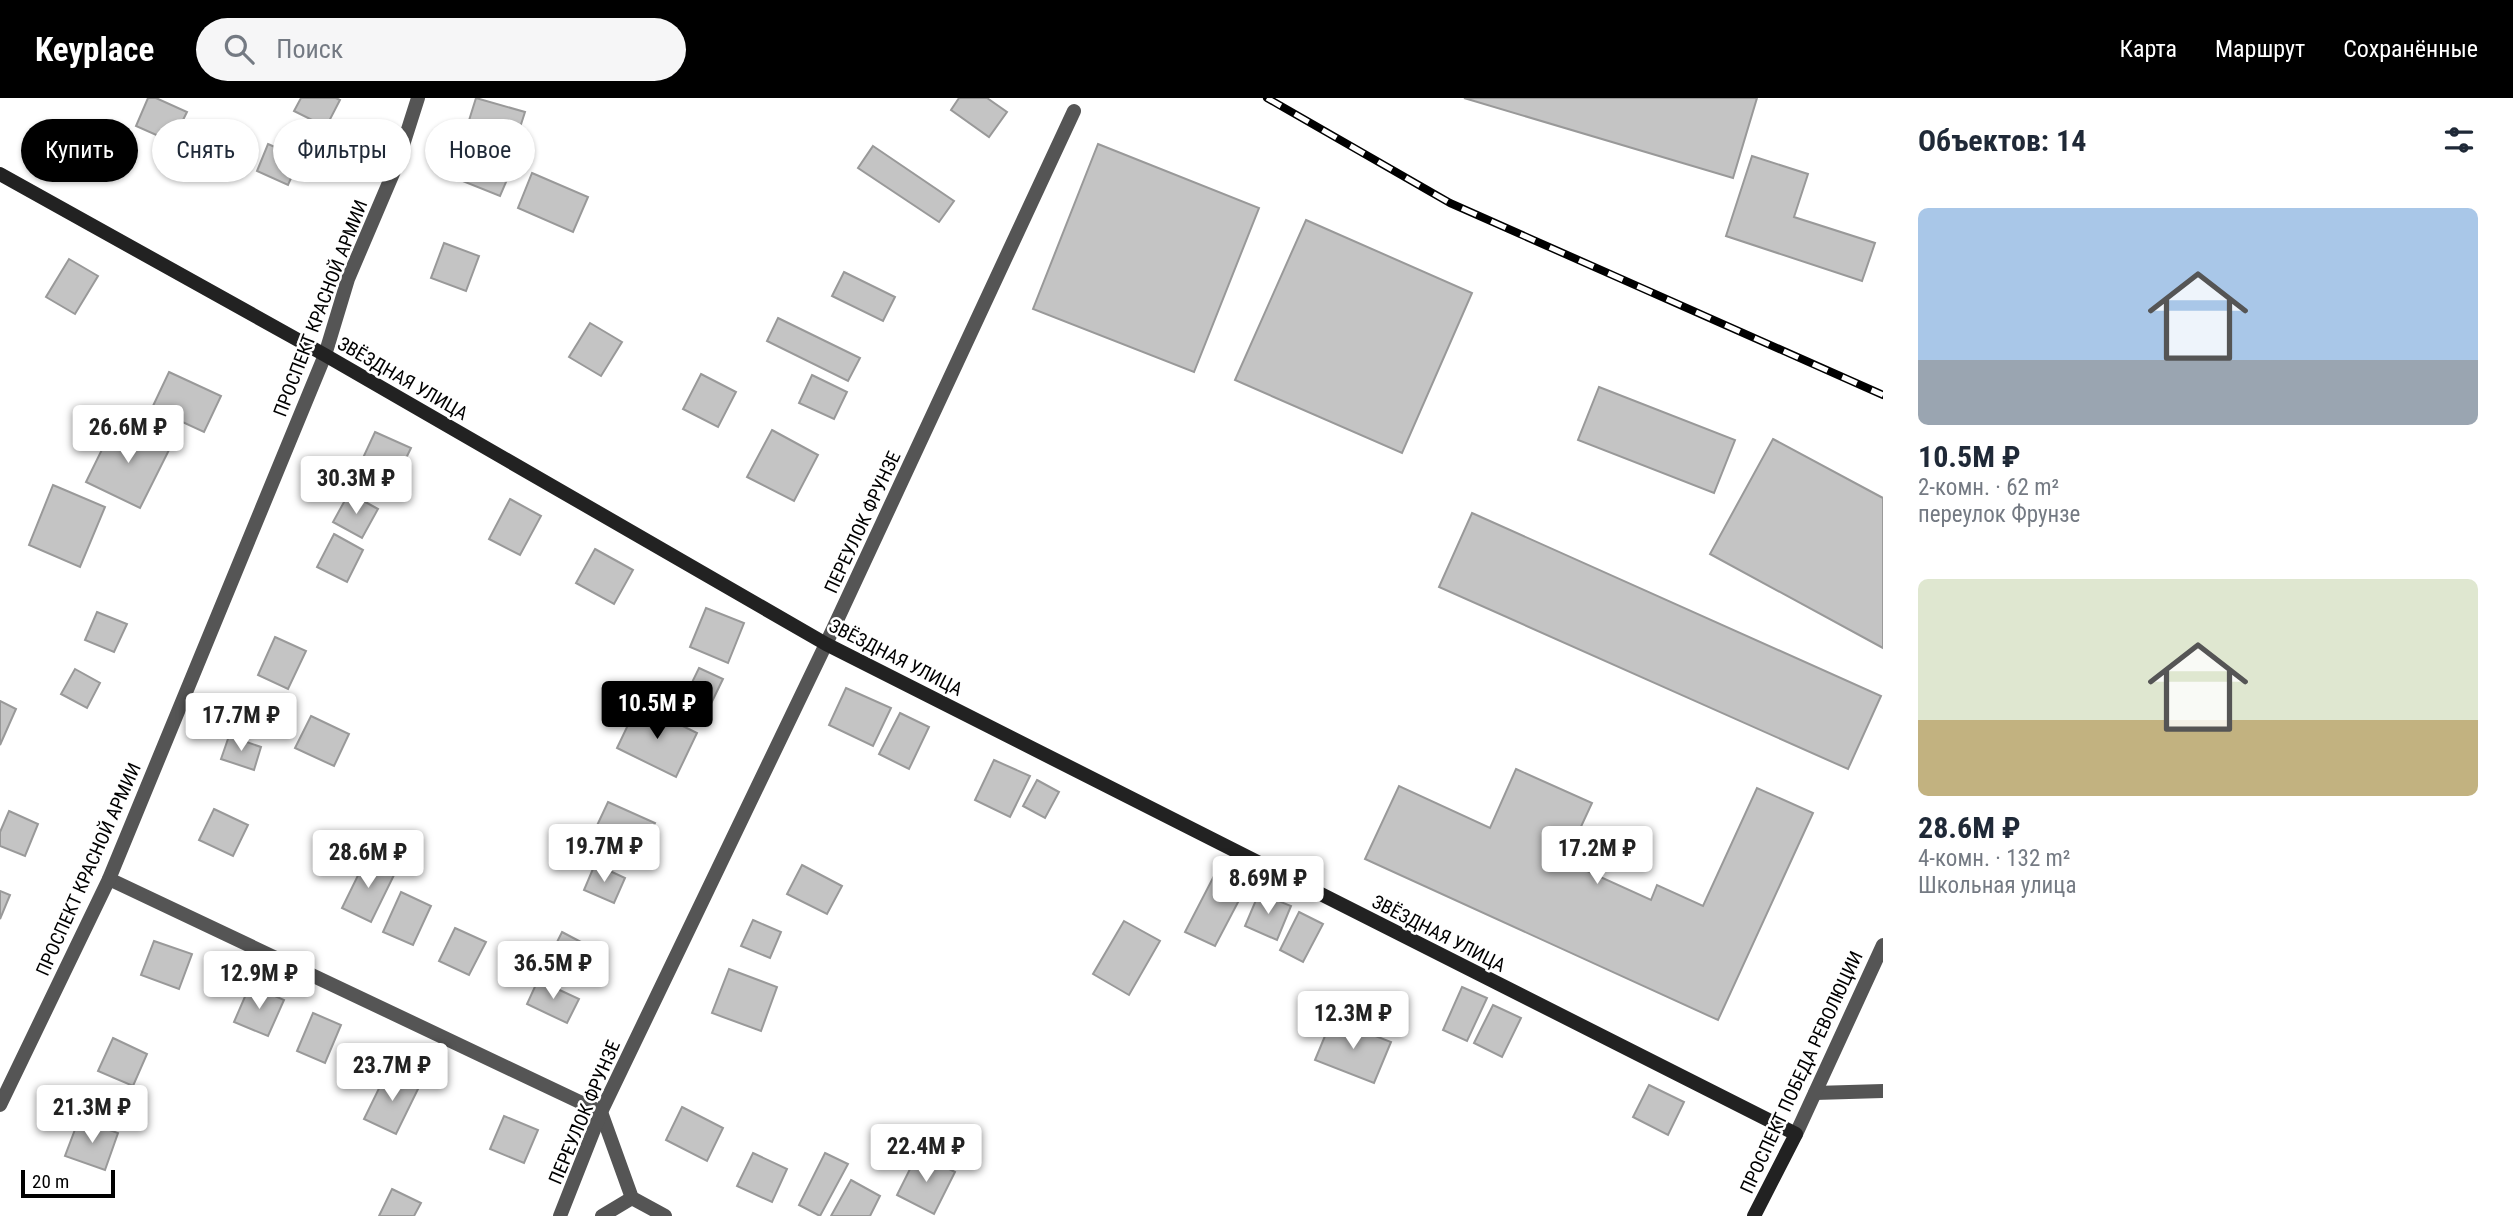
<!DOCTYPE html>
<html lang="ru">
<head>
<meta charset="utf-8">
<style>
  :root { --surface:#fff; --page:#f6f6f7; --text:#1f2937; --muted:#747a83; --accent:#000 }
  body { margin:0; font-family:"Roboto Condensed",sans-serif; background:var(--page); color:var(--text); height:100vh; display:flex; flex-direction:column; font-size:26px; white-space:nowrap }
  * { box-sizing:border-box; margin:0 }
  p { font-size:23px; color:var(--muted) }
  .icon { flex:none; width:38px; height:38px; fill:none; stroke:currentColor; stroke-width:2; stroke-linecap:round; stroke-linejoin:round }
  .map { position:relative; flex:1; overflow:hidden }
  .panel { display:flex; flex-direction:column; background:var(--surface); width:630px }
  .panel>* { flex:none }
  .top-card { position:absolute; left:21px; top:21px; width:665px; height:63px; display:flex; gap:14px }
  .scale { position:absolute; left:21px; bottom:18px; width:94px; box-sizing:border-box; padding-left:7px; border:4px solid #000; border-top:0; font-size:19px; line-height:24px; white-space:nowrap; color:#000; -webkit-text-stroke:5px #fff; paint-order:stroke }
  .price { position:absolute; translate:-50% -60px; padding:0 16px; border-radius:7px; background:#fff; color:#222; font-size:23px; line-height:46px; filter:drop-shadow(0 2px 4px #0008) }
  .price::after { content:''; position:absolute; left:50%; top:42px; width:21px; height:16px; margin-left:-10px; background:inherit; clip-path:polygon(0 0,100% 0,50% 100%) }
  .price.selected { background:var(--accent); color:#fff }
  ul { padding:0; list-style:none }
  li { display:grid; align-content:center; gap:14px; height:371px; padding:0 35px }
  li span { display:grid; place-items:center; height:217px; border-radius:10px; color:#555 }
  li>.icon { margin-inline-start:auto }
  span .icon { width:126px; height:126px; fill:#fffc; stroke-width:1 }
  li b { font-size:30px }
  h2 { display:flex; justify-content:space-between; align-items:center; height:84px; padding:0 35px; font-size:30px }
  .chip { padding:0 24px; border-radius:32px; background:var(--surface); box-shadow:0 2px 5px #0004; font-size:24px; line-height:63px }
  .chip.selected { background:var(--accent); color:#fff }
  header { display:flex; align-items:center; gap:42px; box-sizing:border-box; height:98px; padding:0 35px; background:var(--accent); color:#fff }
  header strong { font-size:33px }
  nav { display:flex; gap:38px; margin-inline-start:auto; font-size:24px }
  .search { width:490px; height:63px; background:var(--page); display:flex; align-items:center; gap:18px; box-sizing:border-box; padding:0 24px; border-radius:38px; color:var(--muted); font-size:26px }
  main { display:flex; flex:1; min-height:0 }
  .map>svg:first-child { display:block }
  .building { fill:#c4c4c4; stroke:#999; stroke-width:2 }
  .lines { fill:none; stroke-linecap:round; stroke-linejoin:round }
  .minor { stroke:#555; stroke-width:14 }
  .tertiary { stroke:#555; stroke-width:14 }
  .secondary { stroke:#222; stroke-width:14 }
  .rail-casing { stroke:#000; stroke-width:8 }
  .rail { stroke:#fff; stroke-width:5; stroke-dasharray:16; stroke-linecap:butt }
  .labels { text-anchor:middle; stroke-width:5; stroke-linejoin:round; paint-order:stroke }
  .street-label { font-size:19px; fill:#000; stroke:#fff }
</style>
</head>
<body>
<header>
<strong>Keyplace</strong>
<div class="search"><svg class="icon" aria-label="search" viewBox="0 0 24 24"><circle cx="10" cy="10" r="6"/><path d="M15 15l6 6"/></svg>Поиск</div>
<nav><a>Карта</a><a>Маршрут</a><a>Сохранённые</a></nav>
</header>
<main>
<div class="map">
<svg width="1883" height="1118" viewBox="0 0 1883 1118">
  <rect width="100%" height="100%" fill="#fff"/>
  <!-- building -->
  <g class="building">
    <path d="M148 0H156L187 14 172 44 136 28Z"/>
    <path d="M301 0H336L340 2 326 29 294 13Z"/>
    <path d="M476 0 525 14 514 48 466 32Z"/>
    <path d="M959 0H987L1007 14 989 39 951 12Z"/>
    <path d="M1464 0H1757L1733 80Z"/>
    <path d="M268 46 300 60 288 87 257 73Z"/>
    <path d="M1098 46 1259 110 1194 274 1033 211Z"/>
    <path d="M873 48 954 103 939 124 858 70Z"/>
    <path d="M461 50 512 70 500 98 450 78Z"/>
    <path d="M1752 58 1808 76 1794 119 1875 145 1862 183 1726 138Z"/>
    <path d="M532 75 588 99 573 134 518 110Z"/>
    <path d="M1306 122 1472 195 1402 355 1235 282Z"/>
    <path d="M444 145 479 158 466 193 431 180Z"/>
    <path d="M69 161 98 178 75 216 46 199Z"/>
    <path d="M844 174 895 199 883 223 832 198Z"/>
    <path d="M778 220 860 260 848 283 767 243Z"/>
    <path d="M590 225 622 244 601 278 569 259Z"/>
    <path d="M169 274 221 298 204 334 152 310Z"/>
    <path d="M701 276 736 294 718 329 683 311Z"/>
    <path d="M812 277 847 294 834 321 799 305Z"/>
    <path d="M1599 289 1735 342 1714 395 1578 342Z"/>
    <path d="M116 323 170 350 140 410 86 384Z"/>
    <path d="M772 332 818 357 794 403 747 379Z"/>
    <path d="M375 334 411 350 397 379 362 362Z"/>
    <path d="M1773 341 1883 400V550L1710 456Z"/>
    <path d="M53 387 105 409 80 469 29 447Z"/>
    <path d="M349 395 378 411 362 440 333 424Z"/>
    <path d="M510 401 541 418 520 457 489 441Z"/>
    <path d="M1472 415 1881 598 1848 671 1439 489Z"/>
    <path d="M334 436 363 452 347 484 317 469Z"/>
    <path d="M595 451 633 472 614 506 576 485Z"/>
    <path d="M706 510 744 525 728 565 690 549Z"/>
    <path d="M97 514 127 526 114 554 85 542Z"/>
    <path d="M275 539 306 553 288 591 258 577Z"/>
    <path d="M699 570 723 581 706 616 682 605Z"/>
    <path d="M75 571 100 585 87 610 61 596Z"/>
    <path d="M846 590 891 610 873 648 829 627Z"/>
    <path d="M0 603 16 611 0 647Z"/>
    <path d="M638 606 697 635 676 679 617 650Z"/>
    <path d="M900 615 929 629 909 671 879 656Z"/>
    <path d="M311 618 349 636 334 668 295 650Z"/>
    <path d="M229 638 261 649 254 672 221 661Z"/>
    <path d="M994 662 1030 678 1010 719 975 702Z"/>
    <path d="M1516 671 1592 705 1565 763 1651 802 1657 787 1703 808 1757 690 1813 715 1718 922 1365 761 1399 688 1490 730Z"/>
    <path d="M1037 682 1059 694 1045 720 1023 708Z"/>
    <path d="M608 704 655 725 640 757 593 736Z"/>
    <path d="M214 711 248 727 233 758 199 742Z"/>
    <path d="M9 713 38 726 25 758 0 748V734Z"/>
    <path d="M366 761 395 775 371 824 342 810Z"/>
    <path d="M595 766 625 780 614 805 584 792Z"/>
    <path d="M802 767 842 788 827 816 787 796Z"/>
    <path d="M1216 774 1246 789 1215 848 1185 834Z"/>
    <path d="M0 793 10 797 0 821Z"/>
    <path d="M401 794 431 808 413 847 383 834Z"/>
    <path d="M1259 795 1291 808 1277 842 1245 828Z"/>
    <path d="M1299 814 1323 826 1303 864 1280 852Z"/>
    <path d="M753 822 781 834 770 860 741 848Z"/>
    <path d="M1124 823 1160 843 1129 897 1093 876Z"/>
    <path d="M455 830 486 844 469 877 439 863Z"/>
    <path d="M562 834 581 844 566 874 547 864Z"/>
    <path d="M154 843 192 856 179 891 141 877Z"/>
    <path d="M729 871 777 889 761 933 712 915Z"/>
    <path d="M538 882 579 901 567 925 527 906Z"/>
    <path d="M250 887 284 902 268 938 234 924Z"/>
    <path d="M1462 889 1487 900 1467 943 1443 932Z"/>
    <path d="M1493 907 1521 920 1502 959 1474 945Z"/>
    <path d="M313 915 341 927 325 965 297 953Z"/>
    <path d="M1332 921 1391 944 1374 985 1315 962Z"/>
    <path d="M113 940 147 956 133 988 98 973Z"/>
    <path d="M387 974 419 989 396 1036 364 1021Z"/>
    <path d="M1649 987 1684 1004 1668 1037 1633 1019Z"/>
    <path d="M682 1009 723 1030 707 1063 666 1042Z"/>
    <path d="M504 1018 538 1032 524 1065 490 1051Z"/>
    <path d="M79 1021 118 1035 105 1072 65 1058Z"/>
    <path d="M753 1055 787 1071 772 1104 737 1088Z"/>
    <path d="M825 1055 848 1066 820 1118 799 1107Z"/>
    <path d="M918 1055 955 1074 934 1116 897 1097Z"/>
    <path d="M851 1082 880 1098 870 1118H831Z"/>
    <path d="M392 1091 421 1105 414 1118H379Z"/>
  </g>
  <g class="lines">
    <!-- minor -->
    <g class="minor">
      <path d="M109 781 601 1014 632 1100 665 1118"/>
      <path d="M1815 995 1883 993"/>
      <path d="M0 1007 109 781 325 257 348 181 397 66 418 0"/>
      <path d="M560 1118 601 1014 826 546 1074 13"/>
      <path d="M602 1118 632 1100"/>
    </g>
    <!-- tertiary -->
    <path class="tertiary" d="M1796 1036 1883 847"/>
    <!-- secondary -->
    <path class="secondary" d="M0 76 325 257 826 546 1796 1036 1754 1118"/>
    <defs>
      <path id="rail" d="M1267 0 1450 105 1883 297"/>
    </defs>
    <!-- rail casing -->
    <use href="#rail" class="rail-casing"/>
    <!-- rail -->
    <use href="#rail" class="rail"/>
  </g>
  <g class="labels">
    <!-- street labels -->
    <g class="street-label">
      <text transform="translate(320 210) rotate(-69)" y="7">ПРОСПЕКТ КРАСНОЙ АРМИИ</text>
      <text transform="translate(403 280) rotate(30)" y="7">ЗВЁЗДНАЯ УЛИЦА</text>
      <text transform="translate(862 424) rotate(-65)" y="7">ПЕРЕУЛОК ФРУНЗЕ</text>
      <text transform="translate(896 559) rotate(27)" y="7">ЗВЁЗДНАЯ УЛИЦА</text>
      <text transform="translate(88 771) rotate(-66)" y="7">ПРОСПЕКТ КРАСНОЙ АРМИИ</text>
      <text transform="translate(1439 835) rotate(27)" y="7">ЗВЁЗДНАЯ УЛИЦА</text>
      <text transform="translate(1801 974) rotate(-65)" y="7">ПРОСПЕКТ ПОБЕДА РЕВОЛЮЦИИ</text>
      <text transform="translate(584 1014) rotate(-67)" y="7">ПЕРЕУЛОК ФРУНЗЕ</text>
    </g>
  </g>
</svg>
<div class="scale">20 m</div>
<b class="price" style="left:128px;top:367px">26.6M ₽</b>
<b class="price" style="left:356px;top:418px">30.3M ₽</b>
<b class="price selected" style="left:657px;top:643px">10.5M ₽</b>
<b class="price" style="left:241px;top:655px">17.7M ₽</b>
<b class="price" style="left:604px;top:786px">19.7M ₽</b>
<b class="price" style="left:1597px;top:788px">17.2M ₽</b>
<b class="price" style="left:368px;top:792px">28.6M ₽</b>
<b class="price" style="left:1268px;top:818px">8.69M ₽</b>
<b class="price" style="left:553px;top:903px">36.5M ₽</b>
<b class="price" style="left:259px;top:913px">12.9M ₽</b>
<b class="price" style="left:1353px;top:953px">12.3M ₽</b>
<b class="price" style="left:392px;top:1005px">23.7M ₽</b>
<b class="price" style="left:92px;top:1047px">21.3M ₽</b>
<b class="price" style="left:926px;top:1086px">22.4M ₽</b>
<div class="top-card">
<a class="chip selected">Купить</a>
<a class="chip">Снять</a>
<a class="chip">Фильтры</a>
<a class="chip">Новое</a>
</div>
</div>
<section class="panel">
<h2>Объектов: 14<svg class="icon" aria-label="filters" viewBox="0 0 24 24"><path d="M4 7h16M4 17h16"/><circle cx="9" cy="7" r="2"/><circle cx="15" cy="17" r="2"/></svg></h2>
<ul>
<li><span style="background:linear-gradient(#a9c7e8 70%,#9aa5b1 0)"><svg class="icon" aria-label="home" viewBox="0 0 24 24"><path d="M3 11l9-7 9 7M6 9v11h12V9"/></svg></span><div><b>10.5M ₽</b><p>2-комн. · 62 m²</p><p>переулок Фрунзе</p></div></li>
<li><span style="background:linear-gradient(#dfe7d0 65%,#c2b280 0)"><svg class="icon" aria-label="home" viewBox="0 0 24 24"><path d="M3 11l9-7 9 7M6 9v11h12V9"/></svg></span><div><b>28.6M ₽</b><p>4-комн. · 132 m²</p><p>Школьная улица</p></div></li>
</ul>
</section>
</main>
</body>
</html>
